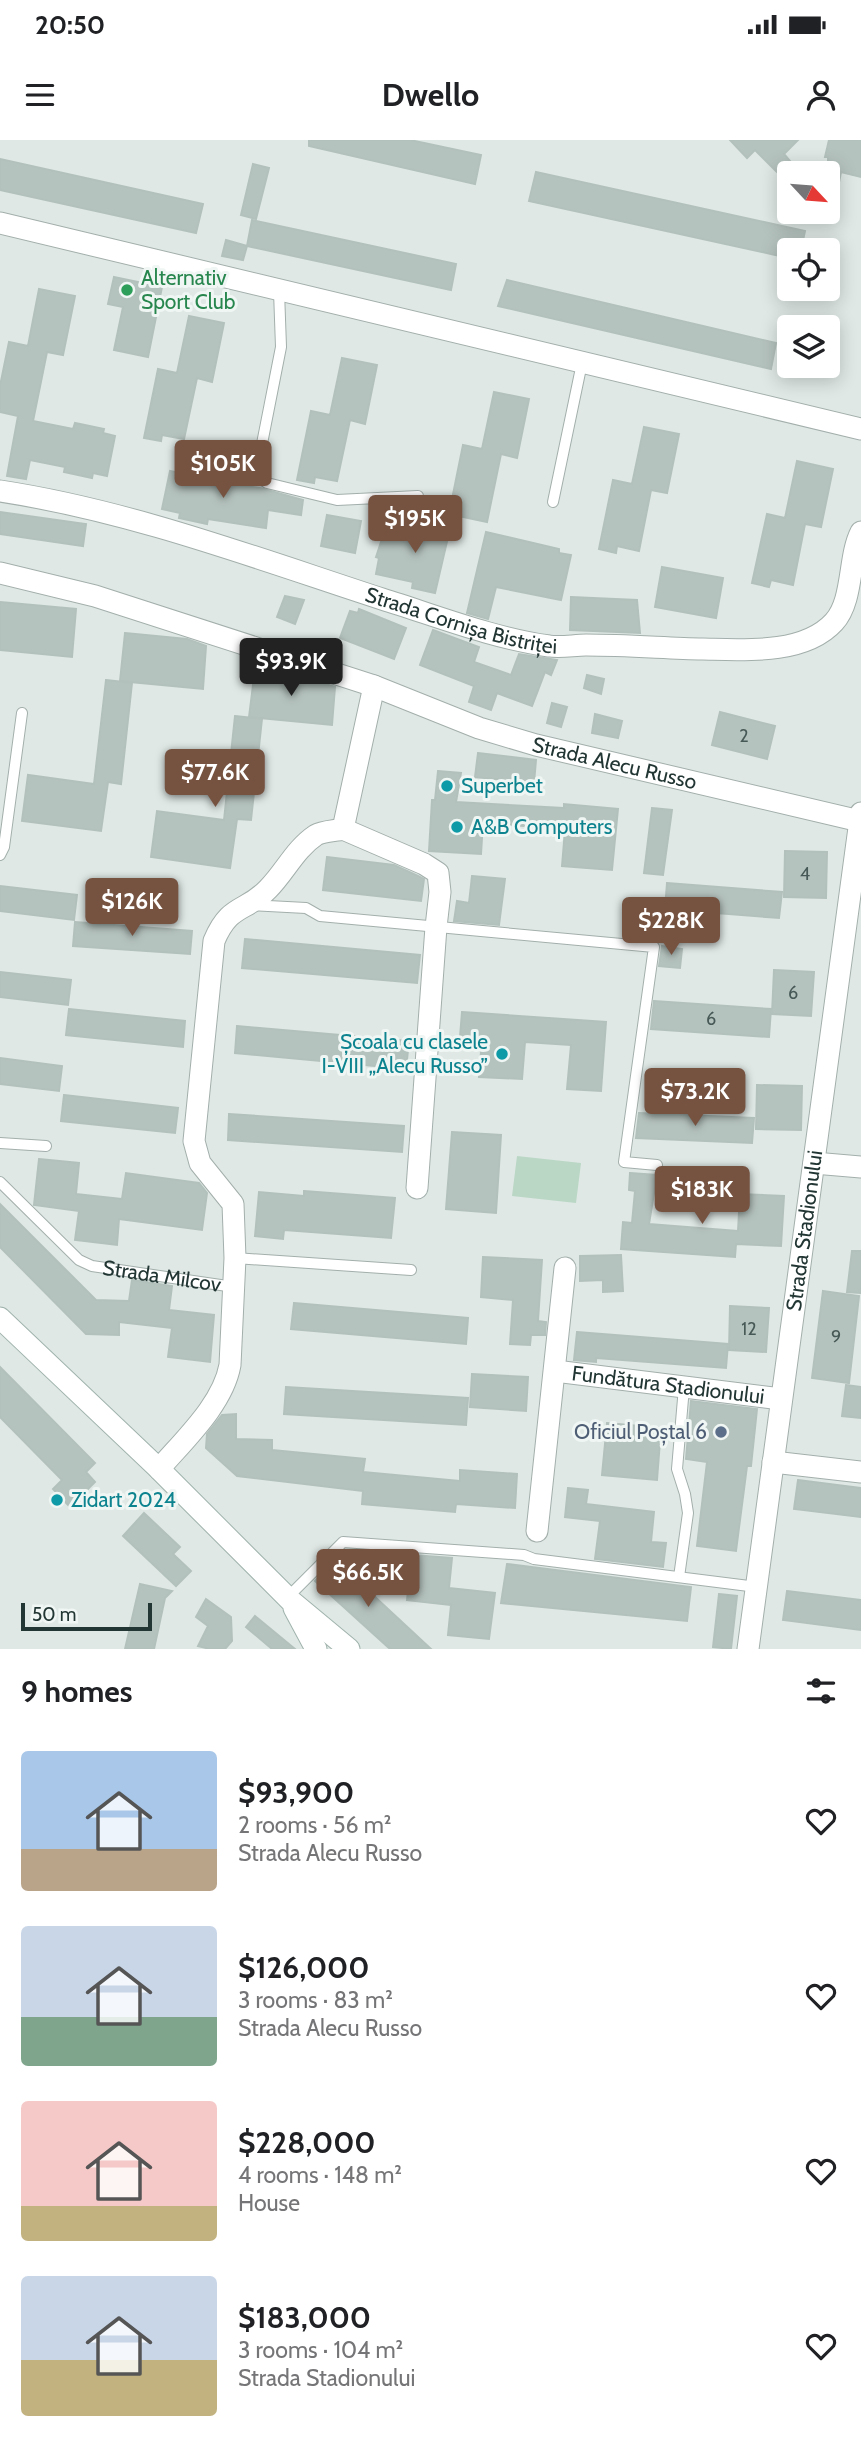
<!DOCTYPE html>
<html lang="en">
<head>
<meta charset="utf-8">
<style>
  :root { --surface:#fff; --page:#f6f6f6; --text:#202124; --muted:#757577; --accent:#765241 }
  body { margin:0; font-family:Cabin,sans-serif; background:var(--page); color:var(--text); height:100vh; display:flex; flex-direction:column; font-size:26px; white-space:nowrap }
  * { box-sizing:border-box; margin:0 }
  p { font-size:23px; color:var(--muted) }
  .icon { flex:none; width:38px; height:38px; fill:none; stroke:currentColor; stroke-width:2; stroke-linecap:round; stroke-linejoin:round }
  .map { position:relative; height:1509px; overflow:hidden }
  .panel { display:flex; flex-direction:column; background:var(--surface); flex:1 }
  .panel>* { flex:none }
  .needle { width:46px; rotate:116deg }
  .controls { position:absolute; left:777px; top:21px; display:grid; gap:14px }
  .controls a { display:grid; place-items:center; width:63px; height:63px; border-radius:7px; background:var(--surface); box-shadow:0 4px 18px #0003; font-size:35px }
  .scale { position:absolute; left:21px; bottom:18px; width:131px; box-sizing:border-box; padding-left:7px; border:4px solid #223633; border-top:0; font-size:19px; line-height:24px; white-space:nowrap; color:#223633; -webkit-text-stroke:5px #eff6f3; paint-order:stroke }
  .price { position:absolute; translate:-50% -60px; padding:0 16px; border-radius:7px; background:var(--accent); color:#fff; font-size:23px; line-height:46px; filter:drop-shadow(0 2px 4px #0008) }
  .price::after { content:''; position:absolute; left:50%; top:42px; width:21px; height:16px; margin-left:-10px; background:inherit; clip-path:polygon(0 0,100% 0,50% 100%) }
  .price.selected { background:#222; color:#fff }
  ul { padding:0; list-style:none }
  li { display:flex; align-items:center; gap:21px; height:175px; padding:0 21px }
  li span { display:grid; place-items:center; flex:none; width:196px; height:140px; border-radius:7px; color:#555 }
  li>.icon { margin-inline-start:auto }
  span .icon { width:84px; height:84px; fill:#fffc; stroke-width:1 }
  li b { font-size:30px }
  h2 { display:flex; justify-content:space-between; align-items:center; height:84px; padding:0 21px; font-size:30px }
  .status { display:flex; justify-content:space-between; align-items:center; height:49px; padding:0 35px; background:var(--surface); direction:ltr }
  .status svg { height:19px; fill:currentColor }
  header { display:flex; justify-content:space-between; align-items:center; height:91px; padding:0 21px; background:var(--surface); font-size:32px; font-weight:700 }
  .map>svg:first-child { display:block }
  .green { fill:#bad7c5 }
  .building { fill:#b5c3be; stroke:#b3c1bc; stroke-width:2 }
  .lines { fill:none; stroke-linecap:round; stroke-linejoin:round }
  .service-casing { stroke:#a3afac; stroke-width:12 }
  .minor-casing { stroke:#a3afac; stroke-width:23 }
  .tertiary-casing { stroke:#a3afac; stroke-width:23 }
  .secondary-casing { stroke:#a0b3ad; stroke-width:23 }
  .service { stroke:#fff; stroke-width:10 }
  .minor { stroke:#fff; stroke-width:21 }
  .tertiary { stroke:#fff; stroke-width:21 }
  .secondary { stroke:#fff; stroke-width:21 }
  .leisure-dot { fill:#2e9e5b; stroke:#eff6f3; stroke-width:2.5 }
  .culture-dot { fill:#0f9aa8; stroke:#eff6f3; stroke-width:2.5 }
  .service-dot { fill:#5c6f8a; stroke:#eff6f3; stroke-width:2.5 }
  .labels { text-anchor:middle; stroke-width:6; stroke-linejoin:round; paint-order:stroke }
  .number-label { font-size:18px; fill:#475956 }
  .leisure-label { font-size:21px; fill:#27864d; stroke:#eff6f3; text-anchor:start }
  .street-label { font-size:21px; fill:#223633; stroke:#eff6f3 }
  .culture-label { font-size:21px; fill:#0d838f; stroke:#eff6f3; text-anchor:start }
  .service-label { font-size:21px; fill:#4e5e75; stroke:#eff6f3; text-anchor:end }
</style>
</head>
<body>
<div class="status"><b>20:50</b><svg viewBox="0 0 49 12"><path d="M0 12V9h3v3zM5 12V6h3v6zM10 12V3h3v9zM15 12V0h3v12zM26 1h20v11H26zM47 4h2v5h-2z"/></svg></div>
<header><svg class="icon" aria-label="menu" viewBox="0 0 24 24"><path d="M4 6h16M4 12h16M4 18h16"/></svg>Dwello<svg class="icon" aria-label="person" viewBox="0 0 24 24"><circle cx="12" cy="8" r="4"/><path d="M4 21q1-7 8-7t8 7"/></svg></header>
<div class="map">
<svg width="861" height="1509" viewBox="0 0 861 1509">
  <rect width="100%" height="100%" fill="#dfe8e5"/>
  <!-- green -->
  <path class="green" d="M517 1016 581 1023 576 1063 512 1056Z"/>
  <!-- building -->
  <g class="building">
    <path d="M309 0H410L481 15 475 44 309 6Z"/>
    <path d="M730 0H798L784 14 790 21 778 33 755 10 747 18Z"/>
    <path d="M829 0H861V37L841 32 835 63H828V17H825Z"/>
    <path d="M0 19 203 64 196 93 0 50Z"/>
    <path d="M253 24 269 28 256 79 241 75Z"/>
    <path d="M536 32 805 91 801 110H789V118L529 61Z"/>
    <path d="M252 80 456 124 451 150 247 106Z"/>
    <path d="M226 100 247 106 243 120 222 116Z"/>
    <path d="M114 137 162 147 148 217 114 210 123 167 108 164Z"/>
    <path d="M507 140 776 203 771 229 498 166Z"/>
    <path d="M39 149 75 156 63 215 47 212 33 281 73 289 75 283 104 289 103 293 115 296 107 336 93 333 92 338 64 332 65 327 30 320 26 339 7 336 18 276 0 272V246L9 202 28 206Z"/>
    <path d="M189 176 224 183 212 242 197 238 184 299 162 295 161 301 144 298 158 229 177 233Z"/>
    <path d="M342 218 377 225 365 284 350 280 337 341 315 337 314 343 297 340 311 271 330 275Z"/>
    <path d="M494 252 529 259 517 318 501 314 487 382 449 374 463 305 482 309Z"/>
    <path d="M644 287 679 294 667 353 651 350 639 411 617 406 616 413 599 409 613 340 632 344Z"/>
    <path d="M797 321 833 329 821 387 805 384 793 445 771 440 769 447 752 443 767 374 785 378Z"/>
    <path d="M190 329 220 335 219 339 231 342 230 344 260 348 303 360 301 375 268 370 266 388 208 379 207 384 179 378 180 373 162 369 170 331 189 335Z"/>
    <path d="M0 372 86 384 83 406 0 394Z"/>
    <path d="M327 375 361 381 355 413 321 406Z"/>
    <path d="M429 375 452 380 435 453 412 448 413 442 376 434 379 418 376 417 386 387 423 399Z"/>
    <path d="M486 392 559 409V413L571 415 561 460 496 447 488 479 467 473Z"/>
    <path d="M662 427 723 438 716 478 655 467Z"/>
    <path d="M285 456 304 460 295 484 277 477Z"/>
    <path d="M571 457 637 460 640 493 570 490Z"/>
    <path d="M0 462 76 469 72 517 0 510Z"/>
    <path d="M359 469 406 488 394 519 340 498 350 471 358 473Z"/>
    <path d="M433 490 479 507 474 522 511 535 519 514 557 520 551 535 545 532 532 566 497 553 491 570 469 562 474 546 420 525Z"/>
    <path d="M125 493 187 499 206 506 203 549 120 541Z"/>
    <path d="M255 529 291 533 335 547 332 585 249 577Z"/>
    <path d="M587 535 604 539 601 554 584 548Z"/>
    <path d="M106 540 132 543 121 644 108 642 101 691 22 681 28 635 94 644Z"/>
    <path d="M552 563 567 567 561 587 547 583Z"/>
    <path d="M720 572 775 586 767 619 712 605Z"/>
    <path d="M595 574 622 581 618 598 592 593Z"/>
    <path d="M235 576 262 579 251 680 237 679 230 728 151 717 157 671 224 680Z"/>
    <path d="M478 613 536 620 534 643 475 637Z"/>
    <path d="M438 631 461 633 456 662 564 668V664L618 669 612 730 562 726 565 690 483 682 481 714 429 711 432 660H435Z"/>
    <path d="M652 668 672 670 663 735 644 733Z"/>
    <path d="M785 711 827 712 826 758 784 757Z"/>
    <path d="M327 717 394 725 418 736 424 739 421 761 323 750Z"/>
    <path d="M472 736 505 739 499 785 454 781 457 761 469 763Z"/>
    <path d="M667 743 782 752 779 778 665 769Z"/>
    <path d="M0 746 77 755 74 780 0 771Z"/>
    <path d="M75 782 192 791 190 814 73 806Z"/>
    <path d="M245 799 420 815 417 843 242 828Z"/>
    <path d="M662 806 682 809 680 828 659 826Z"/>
    <path d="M774 830 814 832 811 876 772 874Z"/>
    <path d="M0 832 71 840 68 865 0 857Z"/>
    <path d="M654 861 771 869 769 897 651 889Z"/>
    <path d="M69 869 185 881 183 907 66 895Z"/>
    <path d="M462 872 606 882 601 951 567 949 571 905 525 902 522 939 479 937 482 899 460 897Z"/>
    <path d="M237 886 409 901 406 929 235 913Z"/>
    <path d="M0 918 62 926 59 951 0 944Z"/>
    <path d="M757 945 802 946 801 990 756 989Z"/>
    <path d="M64 955 178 968 175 993 61 981Z"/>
    <path d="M639 973 754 978 752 1003 636 998Z"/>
    <path d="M229 974 404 986 402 1012 228 1000Z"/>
    <path d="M452 992 501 995 496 1073 446 1069Z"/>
    <path d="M39 1019 79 1023 76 1054 122 1059 126 1033 199 1043 207 1053 202 1090 119 1079 117 1105 75 1100 79 1071 34 1065Z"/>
    <path d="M630 1033 657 1035 649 1084 738 1091 740 1054 784 1056 781 1106 736 1104 735 1117 621 1109 623 1082 632 1083 635 1051 629 1050Z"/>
    <path d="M304 1051 395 1058 391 1098 284 1090 283 1099 255 1096 259 1052 304 1056Z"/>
    <path d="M0 1064 96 1160 129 1161 132 1140 172 1146 169 1170 214 1175 210 1222 168 1217 172 1188 119 1182V1195L86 1194 0 1107Z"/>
    <path d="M852 1111H861V1153L847 1152Z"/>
    <path d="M621 1115 623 1151 603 1152V1140L580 1141V1116Z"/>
    <path d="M483 1117 542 1120 538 1181 546 1182 545 1195H531L530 1205 510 1204 513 1160 481 1157Z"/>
    <path d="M823 1151 859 1156 849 1243 812 1238Z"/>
    <path d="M294 1163 468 1178 466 1204 291 1189Z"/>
    <path d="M730 1166 769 1168 766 1212 729 1210Z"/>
    <path d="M577 1192 728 1204 726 1228 596 1218V1222L574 1220Z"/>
    <path d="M0 1227 95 1323 86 1332 95 1342 70 1367 53 1349 62 1340 0 1277Z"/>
    <path d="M472 1234 528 1237 526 1271 470 1267Z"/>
    <path d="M846 1245 861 1247V1278L842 1276Z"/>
    <path d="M286 1247 468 1258 466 1285 284 1274Z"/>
    <path d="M691 1261 757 1269 751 1326H747L736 1411 697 1406 707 1322 686 1319Z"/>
    <path d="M236 1274V1299L272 1300V1310L365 1319 363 1332 460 1341V1330L517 1334 515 1368 456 1364 455 1372 362 1364 363 1351 237 1336 206 1308 207 1294 222 1275Z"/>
    <path d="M607 1283 661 1288 657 1340 602 1335Z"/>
    <path d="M798 1340 861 1348V1377L794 1369Z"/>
    <path d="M568 1348 588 1350 586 1364 654 1372 651 1402 666 1403 663 1427 595 1419 600 1381 565 1377Z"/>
    <path d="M144 1373 180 1407 173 1414 191 1431 176 1446 123 1396Z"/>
    <path d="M412 1415 452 1418 449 1448 495 1453 489 1499 448 1495 451 1465 407 1460Z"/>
    <path d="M335 1421 360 1443 431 1509H390L315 1441Z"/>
    <path d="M507 1424 691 1447 687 1481 501 1463Z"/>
    <path d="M140 1444 172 1451 165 1458 154 1509H125Z"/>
    <path d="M787 1451 861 1460V1490L783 1480Z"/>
    <path d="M719 1454 737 1456 731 1509 713 1507Z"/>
    <path d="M206 1459 231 1477 232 1501 225 1509H210L198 1506 208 1486 196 1477Z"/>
    <path d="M255 1476 295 1509H272L246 1487Z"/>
  </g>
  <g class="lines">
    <defs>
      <g id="service">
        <path d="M279 151 281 207 257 329 260 338 267 343 337 360 418 356"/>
        <path d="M553 362 582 223"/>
        <path d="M0 715 4 707 22 573"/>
        <path d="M251 765 306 768 320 776 654 807 624 1022 657 1025"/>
        <path d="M0 1003 46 1006"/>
        <path id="s1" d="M0 1042 79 1120 92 1126 234 1147"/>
        <path d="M235 1118 411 1130"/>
        <path d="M679 1437 688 1373 685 1354 677 1329 684 1247"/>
        <path d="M287 1458 343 1402 524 1415 534 1419 757 1447"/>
      </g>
      <g id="minor">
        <path d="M0 83 861 289"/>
        <path id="s2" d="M0 351C131 371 256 418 382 459 437 476 492 498 549 506 561 508 574 505 586 505 625 505 664 508 703 509 743 510 804 515 834 482 854 460 848 417 861 392"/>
        <path id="s3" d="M0 433 95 456 374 546 479 588 536 605 860 681"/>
        <path d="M343 689 424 724 438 733 440 752 436 787 417 1048"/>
        <path d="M814 1023 861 1027"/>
        <path id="s4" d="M555 1231 781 1259"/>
        <path d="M159 1329C185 1299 223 1264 230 1225L235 1118 233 1064 200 1023 194 1001 214 801C230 763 245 773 268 749 285 732 295 709 316 695 323 691 335 691 343 689L374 546"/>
        <path d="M537 1391 565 1128"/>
      </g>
      <g id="tertiary">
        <path d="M773 1322 861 1332"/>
        <path id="s5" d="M748 1509 861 673"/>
      </g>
      <g id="secondary">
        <path d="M0 1178 159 1329 290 1460 349 1509"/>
        <path d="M294 1468 316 1509"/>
      </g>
    </defs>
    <!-- service casing -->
    <use href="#service" class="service-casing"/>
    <!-- minor casing -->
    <use href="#minor" class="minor-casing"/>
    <!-- tertiary casing -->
    <use href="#tertiary" class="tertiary-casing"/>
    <!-- secondary casing -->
    <use href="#secondary" class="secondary-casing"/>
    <!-- service -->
    <use href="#service" class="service"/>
    <!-- minor -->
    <use href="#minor" class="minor"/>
    <!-- tertiary -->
    <use href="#tertiary" class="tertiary"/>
    <!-- secondary -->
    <use href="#secondary" class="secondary"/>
  </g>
  <!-- markers -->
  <circle class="leisure-dot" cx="127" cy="150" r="7"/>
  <g class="culture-dot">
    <circle cx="447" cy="646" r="7"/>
    <circle cx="457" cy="687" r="7"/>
    <circle cx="502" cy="914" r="7"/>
    <circle cx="57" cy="1360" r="7"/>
  </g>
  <circle class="service-dot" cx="721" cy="1292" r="7"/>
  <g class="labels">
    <!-- number labels -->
    <g class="number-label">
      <text x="744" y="602">2</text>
      <text x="805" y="740">4</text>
      <text x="793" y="859">6</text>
      <text x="711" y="885">6</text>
      <text x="749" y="1195">12</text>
      <text x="836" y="1203">9</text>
    </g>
    <!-- leisure labels -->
    <g class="leisure-label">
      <text x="141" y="145">Alternativ<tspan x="141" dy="24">Sport Club</tspan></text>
    </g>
    <!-- street labels -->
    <g class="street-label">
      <text dy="7" stroke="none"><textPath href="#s2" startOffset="480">Strada Cornișa Bistriței</textPath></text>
      <text dy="7" stroke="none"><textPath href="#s3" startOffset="644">Strada Alecu Russo</textPath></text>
      <text dy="7" stroke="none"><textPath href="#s5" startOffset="422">Strada Stadionului</textPath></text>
      <text dy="7" stroke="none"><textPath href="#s1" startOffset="196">Strada Milcov</textPath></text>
      <text dy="7" stroke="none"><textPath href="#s4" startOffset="114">Fundătura Stadionului</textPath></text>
    </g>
    <!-- culture labels -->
    <g class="culture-label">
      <text x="461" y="653">Superbet</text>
      <text x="471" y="694">A&amp;B Computers</text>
      <text x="488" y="909" text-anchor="end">Școala cu clasele<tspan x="488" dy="24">I-VIII „Alecu Russo”</tspan></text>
      <text x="71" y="1367">Zidart 2024</text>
    </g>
    <!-- service labels -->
    <g class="service-label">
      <text x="707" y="1299">Oficiul Poștal 6</text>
    </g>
  </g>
</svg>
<div class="controls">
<a><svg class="needle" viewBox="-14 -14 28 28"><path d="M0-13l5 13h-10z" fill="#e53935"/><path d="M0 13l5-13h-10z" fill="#757577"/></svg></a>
<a><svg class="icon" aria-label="locate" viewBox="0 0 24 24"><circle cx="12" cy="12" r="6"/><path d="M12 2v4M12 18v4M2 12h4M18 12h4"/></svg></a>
<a><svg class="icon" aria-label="layers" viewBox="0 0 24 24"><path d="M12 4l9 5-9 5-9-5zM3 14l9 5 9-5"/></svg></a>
</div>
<div class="scale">50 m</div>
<b class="price" style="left:223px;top:360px">$105K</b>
<b class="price" style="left:415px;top:415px">$195K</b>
<b class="price selected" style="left:291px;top:558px">$93.9K</b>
<b class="price" style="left:215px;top:669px">$77.6K</b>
<b class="price" style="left:132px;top:798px">$126K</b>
<b class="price" style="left:671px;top:817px">$228K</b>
<b class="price" style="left:695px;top:988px">$73.2K</b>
<b class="price" style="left:702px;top:1086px">$183K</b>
<b class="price" style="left:368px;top:1469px">$66.5K</b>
</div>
<section class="panel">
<h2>9 homes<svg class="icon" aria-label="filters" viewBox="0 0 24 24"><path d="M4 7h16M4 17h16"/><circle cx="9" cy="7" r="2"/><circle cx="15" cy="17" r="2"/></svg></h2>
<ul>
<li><span style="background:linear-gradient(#a9c7e8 70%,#b9a48a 0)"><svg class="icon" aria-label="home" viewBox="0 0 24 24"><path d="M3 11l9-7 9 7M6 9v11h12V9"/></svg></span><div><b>$93,900</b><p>2 rooms · 56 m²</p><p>Strada Alecu Russo</p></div><svg class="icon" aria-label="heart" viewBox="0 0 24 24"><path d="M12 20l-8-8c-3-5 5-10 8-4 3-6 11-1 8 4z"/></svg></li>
<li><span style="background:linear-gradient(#c9d6e8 65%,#7fa58c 0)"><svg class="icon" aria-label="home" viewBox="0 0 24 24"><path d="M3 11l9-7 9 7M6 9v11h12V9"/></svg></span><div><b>$126,000</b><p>3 rooms · 83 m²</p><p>Strada Alecu Russo</p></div><svg class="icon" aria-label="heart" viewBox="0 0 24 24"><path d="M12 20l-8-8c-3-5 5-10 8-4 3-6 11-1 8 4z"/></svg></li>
<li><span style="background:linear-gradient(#f6c9c9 75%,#c2b280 0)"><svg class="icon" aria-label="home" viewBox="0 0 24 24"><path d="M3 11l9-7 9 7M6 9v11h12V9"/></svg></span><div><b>$228,000</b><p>4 rooms · 148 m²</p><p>House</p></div><svg class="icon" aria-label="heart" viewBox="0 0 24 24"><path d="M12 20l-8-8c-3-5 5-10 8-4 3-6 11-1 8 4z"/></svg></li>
<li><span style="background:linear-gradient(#c9d6e8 60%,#c2b280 0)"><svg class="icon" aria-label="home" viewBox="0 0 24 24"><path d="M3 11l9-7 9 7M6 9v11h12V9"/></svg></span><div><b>$183,000</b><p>3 rooms · 104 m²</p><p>Strada Stadionului</p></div><svg class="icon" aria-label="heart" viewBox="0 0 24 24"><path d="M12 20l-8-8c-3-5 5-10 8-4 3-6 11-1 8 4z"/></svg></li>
</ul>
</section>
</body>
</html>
